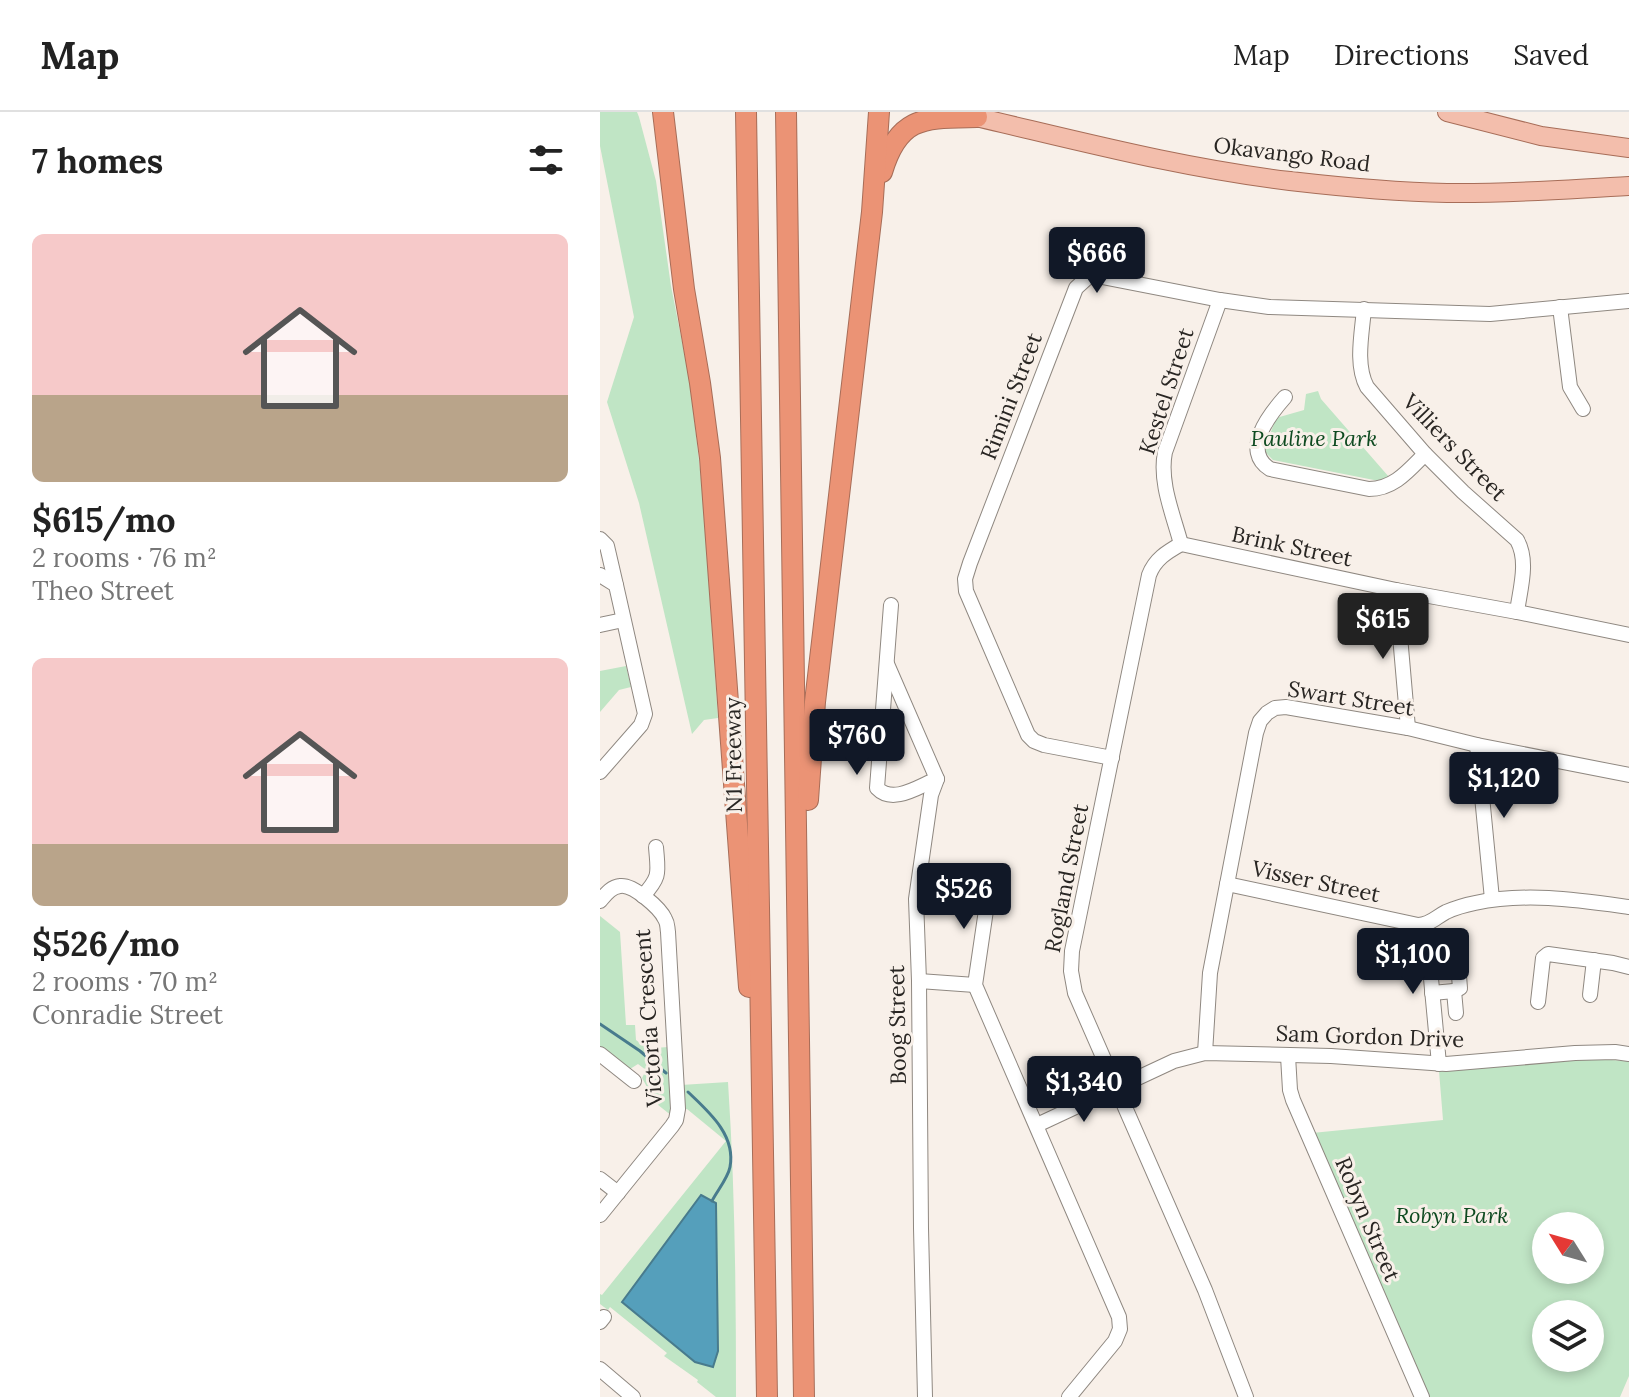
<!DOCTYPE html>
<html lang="en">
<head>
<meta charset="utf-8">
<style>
  :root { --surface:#fff; --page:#f2f2f2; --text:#222; --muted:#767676; --line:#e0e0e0; --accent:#111827 }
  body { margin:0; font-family:Lora,serif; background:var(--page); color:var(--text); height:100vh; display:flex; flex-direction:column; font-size:30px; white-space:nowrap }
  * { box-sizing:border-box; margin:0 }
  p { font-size:26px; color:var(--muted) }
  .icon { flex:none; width:44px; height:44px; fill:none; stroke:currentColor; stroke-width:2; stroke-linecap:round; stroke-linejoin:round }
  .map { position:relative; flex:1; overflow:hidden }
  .panel { display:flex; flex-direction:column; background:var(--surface); width:600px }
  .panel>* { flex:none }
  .needle { width:52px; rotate:307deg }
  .buttons { position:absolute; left:932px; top:1100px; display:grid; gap:16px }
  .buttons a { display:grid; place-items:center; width:72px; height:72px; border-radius:50%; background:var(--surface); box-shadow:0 4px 12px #0003; font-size:40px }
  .price { position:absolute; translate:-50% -68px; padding:0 18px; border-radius:8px; background:var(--accent); color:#fff; font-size:26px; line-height:52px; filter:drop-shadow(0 2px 4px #0008) }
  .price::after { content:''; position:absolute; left:50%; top:48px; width:24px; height:18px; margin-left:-12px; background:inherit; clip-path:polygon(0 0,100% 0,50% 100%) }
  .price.selected { background:#222; color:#fff }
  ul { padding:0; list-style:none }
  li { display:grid; align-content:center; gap:16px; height:424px; padding:0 32px }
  li span { display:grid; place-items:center; height:248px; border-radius:12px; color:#555 }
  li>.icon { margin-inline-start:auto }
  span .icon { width:144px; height:144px; fill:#fffc; stroke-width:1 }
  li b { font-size:34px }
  h2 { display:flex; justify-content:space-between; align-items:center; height:96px; padding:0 32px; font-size:34px }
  header { display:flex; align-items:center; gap:48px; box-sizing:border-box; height:112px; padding:0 40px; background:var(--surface); border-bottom:2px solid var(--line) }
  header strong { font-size:38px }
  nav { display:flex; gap:44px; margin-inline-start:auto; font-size:28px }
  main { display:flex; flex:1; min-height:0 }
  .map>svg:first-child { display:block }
  .green { fill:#c0e5c5; fill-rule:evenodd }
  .water { fill:#559fbb; stroke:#487b8d; stroke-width:2 }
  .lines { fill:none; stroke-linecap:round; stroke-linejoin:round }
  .stream { stroke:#487b8d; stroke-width:3 }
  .minor-casing { stroke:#8f8881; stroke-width:16 }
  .major-casing { stroke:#a76d58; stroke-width:20 }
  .highway-casing { stroke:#a76d58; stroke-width:22 }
  .minor { stroke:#fff; stroke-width:14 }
  .major { stroke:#f3beac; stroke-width:18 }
  .highway { stroke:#eb9375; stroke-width:20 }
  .labels { text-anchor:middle; stroke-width:6; stroke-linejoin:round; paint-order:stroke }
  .street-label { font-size:22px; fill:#292623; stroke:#f8f0e9 }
  .park-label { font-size:22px; font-style:italic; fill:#0e4a20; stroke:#f8f0e9 }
</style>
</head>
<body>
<header>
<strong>Map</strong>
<nav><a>Map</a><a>Directions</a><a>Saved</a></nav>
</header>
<main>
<section class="panel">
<h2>7 homes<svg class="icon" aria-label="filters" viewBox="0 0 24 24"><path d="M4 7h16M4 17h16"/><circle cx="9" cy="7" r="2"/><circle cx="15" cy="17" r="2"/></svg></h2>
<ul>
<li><span style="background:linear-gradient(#f6c9c9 65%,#b9a48a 0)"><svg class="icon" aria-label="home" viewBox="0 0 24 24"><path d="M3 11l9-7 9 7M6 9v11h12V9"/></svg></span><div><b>$615/mo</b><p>2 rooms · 76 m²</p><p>Theo Street</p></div></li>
<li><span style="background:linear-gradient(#f6c9c9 75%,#b9a48a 0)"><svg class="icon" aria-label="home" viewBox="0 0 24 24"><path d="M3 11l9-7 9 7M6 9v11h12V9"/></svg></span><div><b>$526/mo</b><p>2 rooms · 70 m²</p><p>Conradie Street</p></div></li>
</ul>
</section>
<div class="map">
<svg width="1029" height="1285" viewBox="0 0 1029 1285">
  <rect width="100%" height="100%" fill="#f8f0e9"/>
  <!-- green -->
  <g class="green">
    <path d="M0 0H37L39 5 56 69 71 174 90 270 103 384 118 606 104 608 92 622 39 391 7 290 34 205 0 34Z"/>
    <path d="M718 279 721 287 789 365 784 370 673 348 664 339 676 306 704 298 706 282Z"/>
    <path d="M26 554 31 575 19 578 0 600V559Z"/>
    <path d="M0 804 20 820 26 913H35L36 928C49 938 53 936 69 935L72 1004 43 981 47 975 42 966 46 958 38 952 30 957H27L0 937Z"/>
    <path d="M994 947 1029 949V1264L1020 1285H828L712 1021 843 1008 839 959ZM946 1114H990V1158H946ZM946 1202H990V1246H946Z"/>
    <path d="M128 970C135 1075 136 1180 136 1285H116L97 1270 98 1268 64 1244 67 1241 10 1195 8 1198 0 1192V1182L2 1183 126 1029 87 997 82 998 81 973Z"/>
  </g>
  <!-- water -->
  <path class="water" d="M101 1083 116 1091 118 1239 113 1255 95 1250 22 1190Z"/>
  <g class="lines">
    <!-- stream -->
    <g class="stream">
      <path d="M0 912 40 939 66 961"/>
      <path d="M88 980C109 1000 136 1023 130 1055 128 1066 117 1079 112 1089"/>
    </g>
    <defs>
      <g id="minor">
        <path d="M960 195 970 275 983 297"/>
        <path d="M764 197C762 221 755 253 767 275L825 342 863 380 917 428C929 449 920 477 917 500"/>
        <path d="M685 285C669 303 641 339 670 357L769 377C794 377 809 358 825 342"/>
        <path d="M0 427 7 434 16 473"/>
        <path d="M581 432C567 440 555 447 549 463L472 839 471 859 475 881 605 1178 646 1285"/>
        <path d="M581 432 796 478 917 500 1029 523"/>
        <path d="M581 432C573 402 559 370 565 340L620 188"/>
        <path d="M0 463 16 473 45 602 41 613 0 660"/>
        <path d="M796 478 808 616"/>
        <path d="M291 493 277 676C293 693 319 674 337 667"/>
        <path d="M0 513 23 508"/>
        <path d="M287 552 337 667 331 683 316 787 319 869 321 1116 325 1285"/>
        <path d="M877 633 892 787"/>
        <path d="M512 646 444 633 434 629 428 623 366 479 365 467 370 451 476 176 487 166 497 164 620 188 669 195 890 202 1029 189"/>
        <path d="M390 771 375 873 519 1205 520 1217 515 1229 469 1285"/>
        <path d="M627 772 818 813C830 813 836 805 846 800 855 796 865 793 875 791 926 780 978 788 1029 795"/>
        <path d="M43 784C61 764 58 761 56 735"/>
        <path d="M0 789C6 782 11 775 20 774 33 772 60 796 65 807 68 812 67 814 68 820L78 997 76 1008 72 1014 0 1103"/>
        <path d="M826 813 839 952"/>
        <path d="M319 869 375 873"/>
        <path d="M854 879 856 901"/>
        <path d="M832 881 854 879 860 876 857 840"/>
        <path d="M990 883 994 848"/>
        <path d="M938 890 943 846 948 842 1013 851 1029 855"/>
        <path d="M605 941 610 861 656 621 660 609 667 601 675 596 686 595 808 616 877 633 1029 663"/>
        <path d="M0 942 34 969"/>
        <path d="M688 944 690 978 693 988 822 1285"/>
        <path d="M437 1013 574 949 605 941 731 944 846 952 975 941 1015 940 1029 942"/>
        <path d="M0 1067 18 1081"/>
        <path d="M0 1210 4 1205"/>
        <path d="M0 1257 33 1285"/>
      </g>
      <g id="major">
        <path d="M847 0 941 24 1029 36"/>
        <path d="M363 2C472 27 579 56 690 69 742 75 795 80 847 81 908 82 969 77 1029 74"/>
      </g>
      <g id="highway">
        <path d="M63 0 84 177 100 271 110 346 149 875"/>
        <path d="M146 0 167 1285"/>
        <path d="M186 0 204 1285"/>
        <path d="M282 60C299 3 325 6 377 5"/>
        <path d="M208 688 215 590 272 100 279 0"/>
      </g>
    </defs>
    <!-- minor casing -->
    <use href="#minor" class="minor-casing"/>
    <!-- major casing -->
    <use href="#major" class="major-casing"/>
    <!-- highway casing -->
    <use href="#highway" class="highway-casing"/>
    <!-- minor -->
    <use href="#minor" class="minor"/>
    <!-- major -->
    <use href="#major" class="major"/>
    <!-- highway -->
    <use href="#highway" class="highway"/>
  </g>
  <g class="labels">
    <!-- street labels -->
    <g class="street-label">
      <text transform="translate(692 42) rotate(7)" y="8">Okavango Road</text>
      <text transform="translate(566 279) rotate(-72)" y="8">Kestel Street</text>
      <text transform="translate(411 284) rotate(-69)" y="8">Rimini Street</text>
      <text transform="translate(855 335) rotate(46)" y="8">Villiers Street</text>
      <text transform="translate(692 434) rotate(12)" y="8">Brink Street</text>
      <text transform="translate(751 586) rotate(9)" y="8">Swart Street</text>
      <text transform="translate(133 643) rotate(-91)" y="8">N1 Freeway</text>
      <text transform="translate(466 766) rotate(-79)" y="8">Rogland Street</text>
      <text transform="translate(716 769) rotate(12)" y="8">Visser Street</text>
      <text transform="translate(48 906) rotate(-94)" y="8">Victoria Crescent</text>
      <text transform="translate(297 913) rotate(-91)" y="8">Boog Street</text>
      <text transform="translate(770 924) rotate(2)" y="8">Sam Gordon Drive</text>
      <text transform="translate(768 1107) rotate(67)" y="8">Robyn Street</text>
    </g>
    <!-- park labels -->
    <g class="park-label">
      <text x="714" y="334">Pauline Park</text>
      <text x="852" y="1111">Robyn Park</text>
    </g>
  </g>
</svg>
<div class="buttons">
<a><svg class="needle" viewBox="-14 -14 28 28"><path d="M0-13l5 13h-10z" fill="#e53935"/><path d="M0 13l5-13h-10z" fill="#767676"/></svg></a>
<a><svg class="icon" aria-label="layers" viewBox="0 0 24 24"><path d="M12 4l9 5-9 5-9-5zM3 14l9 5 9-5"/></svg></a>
</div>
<b class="price" style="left:497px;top:183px">$666</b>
<b class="price selected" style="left:783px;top:549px">$615</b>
<b class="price" style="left:257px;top:665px">$760</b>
<b class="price" style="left:904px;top:708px">$1,120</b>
<b class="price" style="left:364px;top:819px">$526</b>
<b class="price" style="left:813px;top:884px">$1,100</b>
<b class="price" style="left:484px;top:1012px">$1,340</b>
</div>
</main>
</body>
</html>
